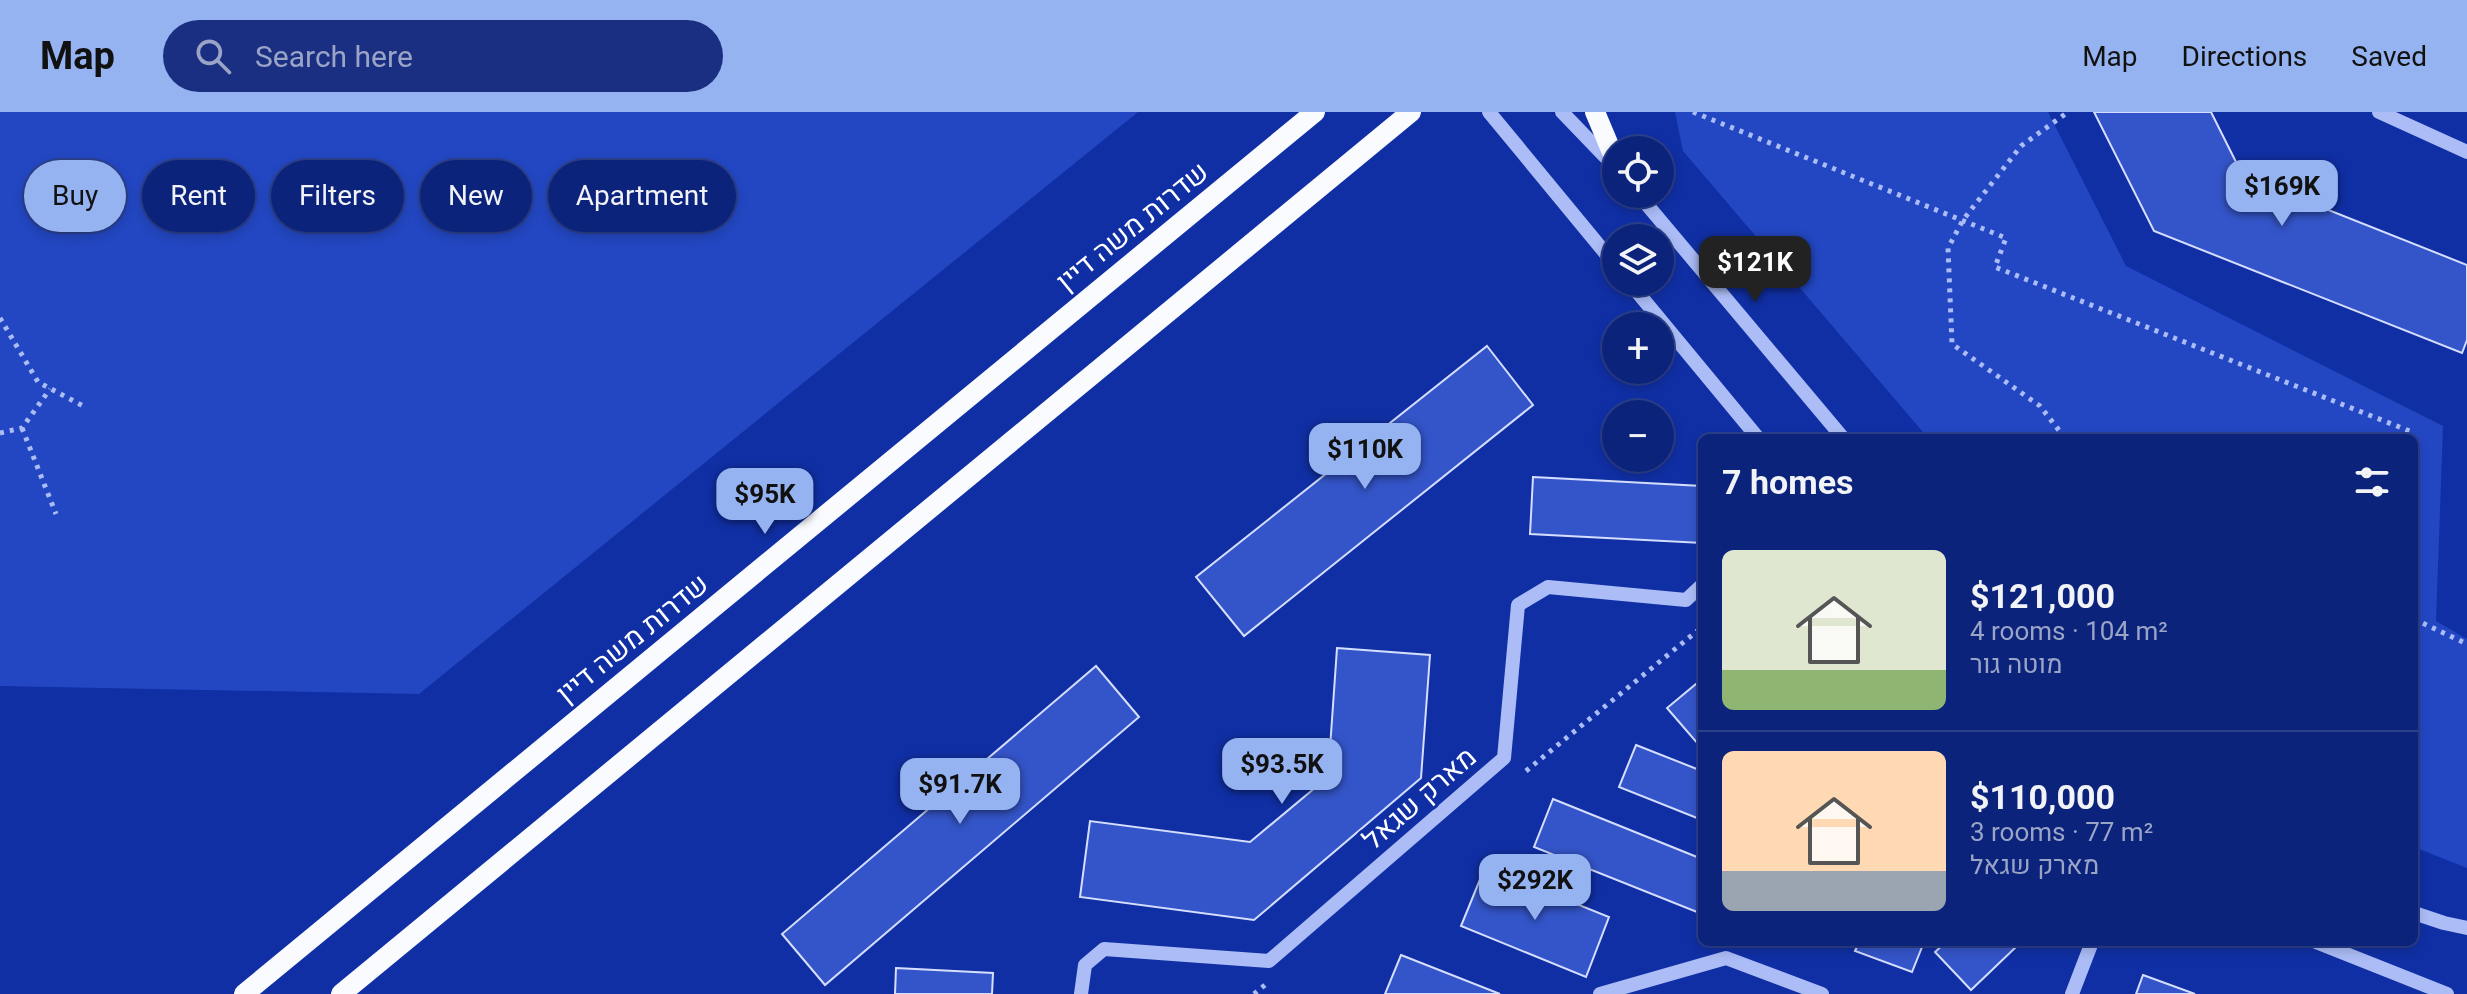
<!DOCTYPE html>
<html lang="en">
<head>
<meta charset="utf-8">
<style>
  :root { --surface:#0c237b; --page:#1a2f82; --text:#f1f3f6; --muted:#9aa4c7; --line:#2c408c; --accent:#95b2f1 }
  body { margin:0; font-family:Roboto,Heebo,sans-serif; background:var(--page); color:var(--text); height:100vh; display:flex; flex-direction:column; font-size:30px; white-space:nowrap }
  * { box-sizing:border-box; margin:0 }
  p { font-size:26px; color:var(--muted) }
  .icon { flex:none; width:44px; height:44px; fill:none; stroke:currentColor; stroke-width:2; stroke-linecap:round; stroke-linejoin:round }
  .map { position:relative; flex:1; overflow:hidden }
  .details { position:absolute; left:1698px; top:322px; width:720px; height:512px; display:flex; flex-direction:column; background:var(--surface); border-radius:12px; box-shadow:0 4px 12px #0003,0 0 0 2px var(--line) }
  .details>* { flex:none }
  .hud { position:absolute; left:24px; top:48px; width:760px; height:72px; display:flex; gap:16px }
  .controls { position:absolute; left:1602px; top:24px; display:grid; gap:16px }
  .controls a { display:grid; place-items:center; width:72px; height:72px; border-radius:50%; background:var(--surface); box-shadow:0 4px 12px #0003,0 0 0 2px var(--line); font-size:40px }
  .price { position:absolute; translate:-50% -68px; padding:0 18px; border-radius:16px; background:var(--accent); color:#111; font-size:26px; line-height:52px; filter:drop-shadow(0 2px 4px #0008) }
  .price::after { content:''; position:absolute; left:50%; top:48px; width:24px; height:18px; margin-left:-12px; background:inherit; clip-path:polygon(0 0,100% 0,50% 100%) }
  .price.selected { background:#222; color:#fff }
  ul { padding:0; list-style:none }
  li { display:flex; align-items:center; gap:24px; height:200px; padding:0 24px }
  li+li { border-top:2px solid var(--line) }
  li span { display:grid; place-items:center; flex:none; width:224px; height:160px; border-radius:12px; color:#555 }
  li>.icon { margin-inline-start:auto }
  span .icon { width:96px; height:96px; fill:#fffc; stroke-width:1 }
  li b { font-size:34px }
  h2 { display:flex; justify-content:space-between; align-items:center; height:96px; padding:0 24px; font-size:34px }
  .chip { padding:0 28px; border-radius:36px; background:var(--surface); box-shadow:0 4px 12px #0003,0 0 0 2px var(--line); font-size:28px; line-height:72px }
  .chip.selected { background:var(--accent); color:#111 }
  header { display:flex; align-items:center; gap:48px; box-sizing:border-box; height:112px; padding:0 40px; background:var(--accent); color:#111 }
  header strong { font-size:38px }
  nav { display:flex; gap:44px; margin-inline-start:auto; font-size:28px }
  .search { width:560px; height:72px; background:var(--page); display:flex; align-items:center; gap:20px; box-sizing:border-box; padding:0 28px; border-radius:44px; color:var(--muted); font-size:30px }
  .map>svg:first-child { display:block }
  .green { fill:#2347c2 }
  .building { fill:#3455c9; stroke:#d5defe; stroke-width:2 }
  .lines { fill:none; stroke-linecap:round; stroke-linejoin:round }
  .path { stroke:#abbcf6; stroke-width:5; stroke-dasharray:4 6; stroke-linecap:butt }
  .minor { stroke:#abbcf6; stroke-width:14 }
  .major { stroke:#fafbff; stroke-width:20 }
  .labels { text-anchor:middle; stroke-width:6; stroke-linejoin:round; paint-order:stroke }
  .street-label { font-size:28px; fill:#fff; stroke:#102fa4 }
</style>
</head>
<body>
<header>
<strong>Map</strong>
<div class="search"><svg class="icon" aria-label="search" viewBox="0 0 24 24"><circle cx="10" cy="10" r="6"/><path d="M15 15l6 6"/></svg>Search here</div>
<nav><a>Map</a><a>Directions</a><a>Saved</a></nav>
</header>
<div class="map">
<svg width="2467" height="882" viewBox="0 0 2467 882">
  <rect width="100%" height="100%" fill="#102fa4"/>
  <!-- green -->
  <g class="green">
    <path d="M0 0H1138L419 582 0 574Z"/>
    <path d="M1675 0H2048L2126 154 2443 314 2436 509 2467 527V756L2414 735V326H1928L1683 39Z"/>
  </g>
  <!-- building -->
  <g class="building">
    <path d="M2094 0H2211L2243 64 2467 153V228L2462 241 2154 119Z"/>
    <path d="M1487 234 1533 293 1244 524 1196 465Z"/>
    <path d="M1533 365 1702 374V431L1530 422Z"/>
    <path d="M1337 536 1430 543 1421 666 1254 808 1080 785 1090 709 1250 730 1328 665Z"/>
    <path d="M1096 554 1139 605 825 873 782 822Z"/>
    <path d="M1702 567V629L1698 632 1667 596Z"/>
    <path d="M1636 633 1702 659V708L1619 675Z"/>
    <path d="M1553 687 1702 747V802L1534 735Z"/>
    <path d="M1485 755 1609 805 1586 865 1461 814Z"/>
    <path d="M1859 830H1924L1912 860 1855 839Z"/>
    <path d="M1946 830H2011L2016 835 1971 878 1935 840Z"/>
    <path d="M1401 843 1500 882H1385Z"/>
    <path d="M896 856 993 861 992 882H895Z"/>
    <path d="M2143 863 2195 882H2136Z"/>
  </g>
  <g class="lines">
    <!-- path -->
    <g class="path">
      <path d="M1693 0 2006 126 1995 155 2412 320 2410 326"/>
      <path d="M0 206 38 270 85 295"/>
      <path d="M22 316 56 402"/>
      <path d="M0 321 22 316 50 277"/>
      <path d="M2065 326 2040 294 1952 232 1948 136 1963 108 2021 34 2068 0"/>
      <path d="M2414 507 2467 532"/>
      <path d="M1526 659 1702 515"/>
      <path d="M1254 882 1265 873"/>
    </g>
    <!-- minor -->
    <g class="minor">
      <path d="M1489 0 1616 154"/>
      <path d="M1562 0 1613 53"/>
      <path d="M2379 0 2467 40"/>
      <path d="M1638 82 1843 326"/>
      <path d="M1629 170 1758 326"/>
      <path d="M2414 801 2444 811 2467 816"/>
      <path d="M2316 830 2447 882"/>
      <path d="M1081 882 1085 853 1104 837 1269 849 1504 646 1518 493 1548 475 1686 488 1702 473"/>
      <path d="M1600 882 1726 846 1822 882"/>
      <path d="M2072 882 2092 830"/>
    </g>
    <!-- major -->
    <g class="major">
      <path d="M1595 0 1616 50"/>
      <path d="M244 882 1315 0"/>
      <path d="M341 882 1411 0"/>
    </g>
  </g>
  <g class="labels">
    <!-- street labels -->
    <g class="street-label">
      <text transform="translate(1132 114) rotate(-39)" y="10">שדרות משה דיין</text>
      <text transform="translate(632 526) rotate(-39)" y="10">שדרות משה דיין</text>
      <text transform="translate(1419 686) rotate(-41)" y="10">מארק שגאל</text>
    </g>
  </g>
</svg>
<div class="controls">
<a><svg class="icon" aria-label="locate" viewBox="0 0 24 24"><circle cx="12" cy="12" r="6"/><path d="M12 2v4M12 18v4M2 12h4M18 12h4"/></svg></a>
<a><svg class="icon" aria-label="layers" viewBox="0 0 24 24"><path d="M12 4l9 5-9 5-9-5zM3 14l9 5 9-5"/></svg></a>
<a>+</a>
<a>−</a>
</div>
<b class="price" style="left:2282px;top:116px">$169K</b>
<b class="price selected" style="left:1755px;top:192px">$121K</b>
<b class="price" style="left:1365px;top:379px">$110K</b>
<b class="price" style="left:765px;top:424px">$95K</b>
<b class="price" style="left:1282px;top:694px">$93.5K</b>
<b class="price" style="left:960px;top:714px">$91.7K</b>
<b class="price" style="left:1535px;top:810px">$292K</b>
<div class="hud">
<a class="chip selected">Buy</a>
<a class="chip">Rent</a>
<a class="chip">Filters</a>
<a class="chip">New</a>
<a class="chip">Apartment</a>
</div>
<section class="details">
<h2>7 homes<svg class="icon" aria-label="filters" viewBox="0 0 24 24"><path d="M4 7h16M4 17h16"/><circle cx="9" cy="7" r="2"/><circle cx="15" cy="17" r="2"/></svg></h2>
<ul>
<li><span style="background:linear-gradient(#dfe7d0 75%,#8fb573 0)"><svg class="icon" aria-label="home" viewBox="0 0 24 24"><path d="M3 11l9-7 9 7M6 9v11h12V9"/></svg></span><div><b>$121,000</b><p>4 rooms · 104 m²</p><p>מוטה גור</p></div></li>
<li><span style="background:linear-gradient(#ffd9b3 75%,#9aa5b1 0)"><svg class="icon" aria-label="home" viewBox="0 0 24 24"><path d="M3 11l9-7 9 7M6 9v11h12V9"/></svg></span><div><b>$110,000</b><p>3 rooms · 77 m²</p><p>מארק שגאל</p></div></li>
</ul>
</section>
</div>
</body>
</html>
